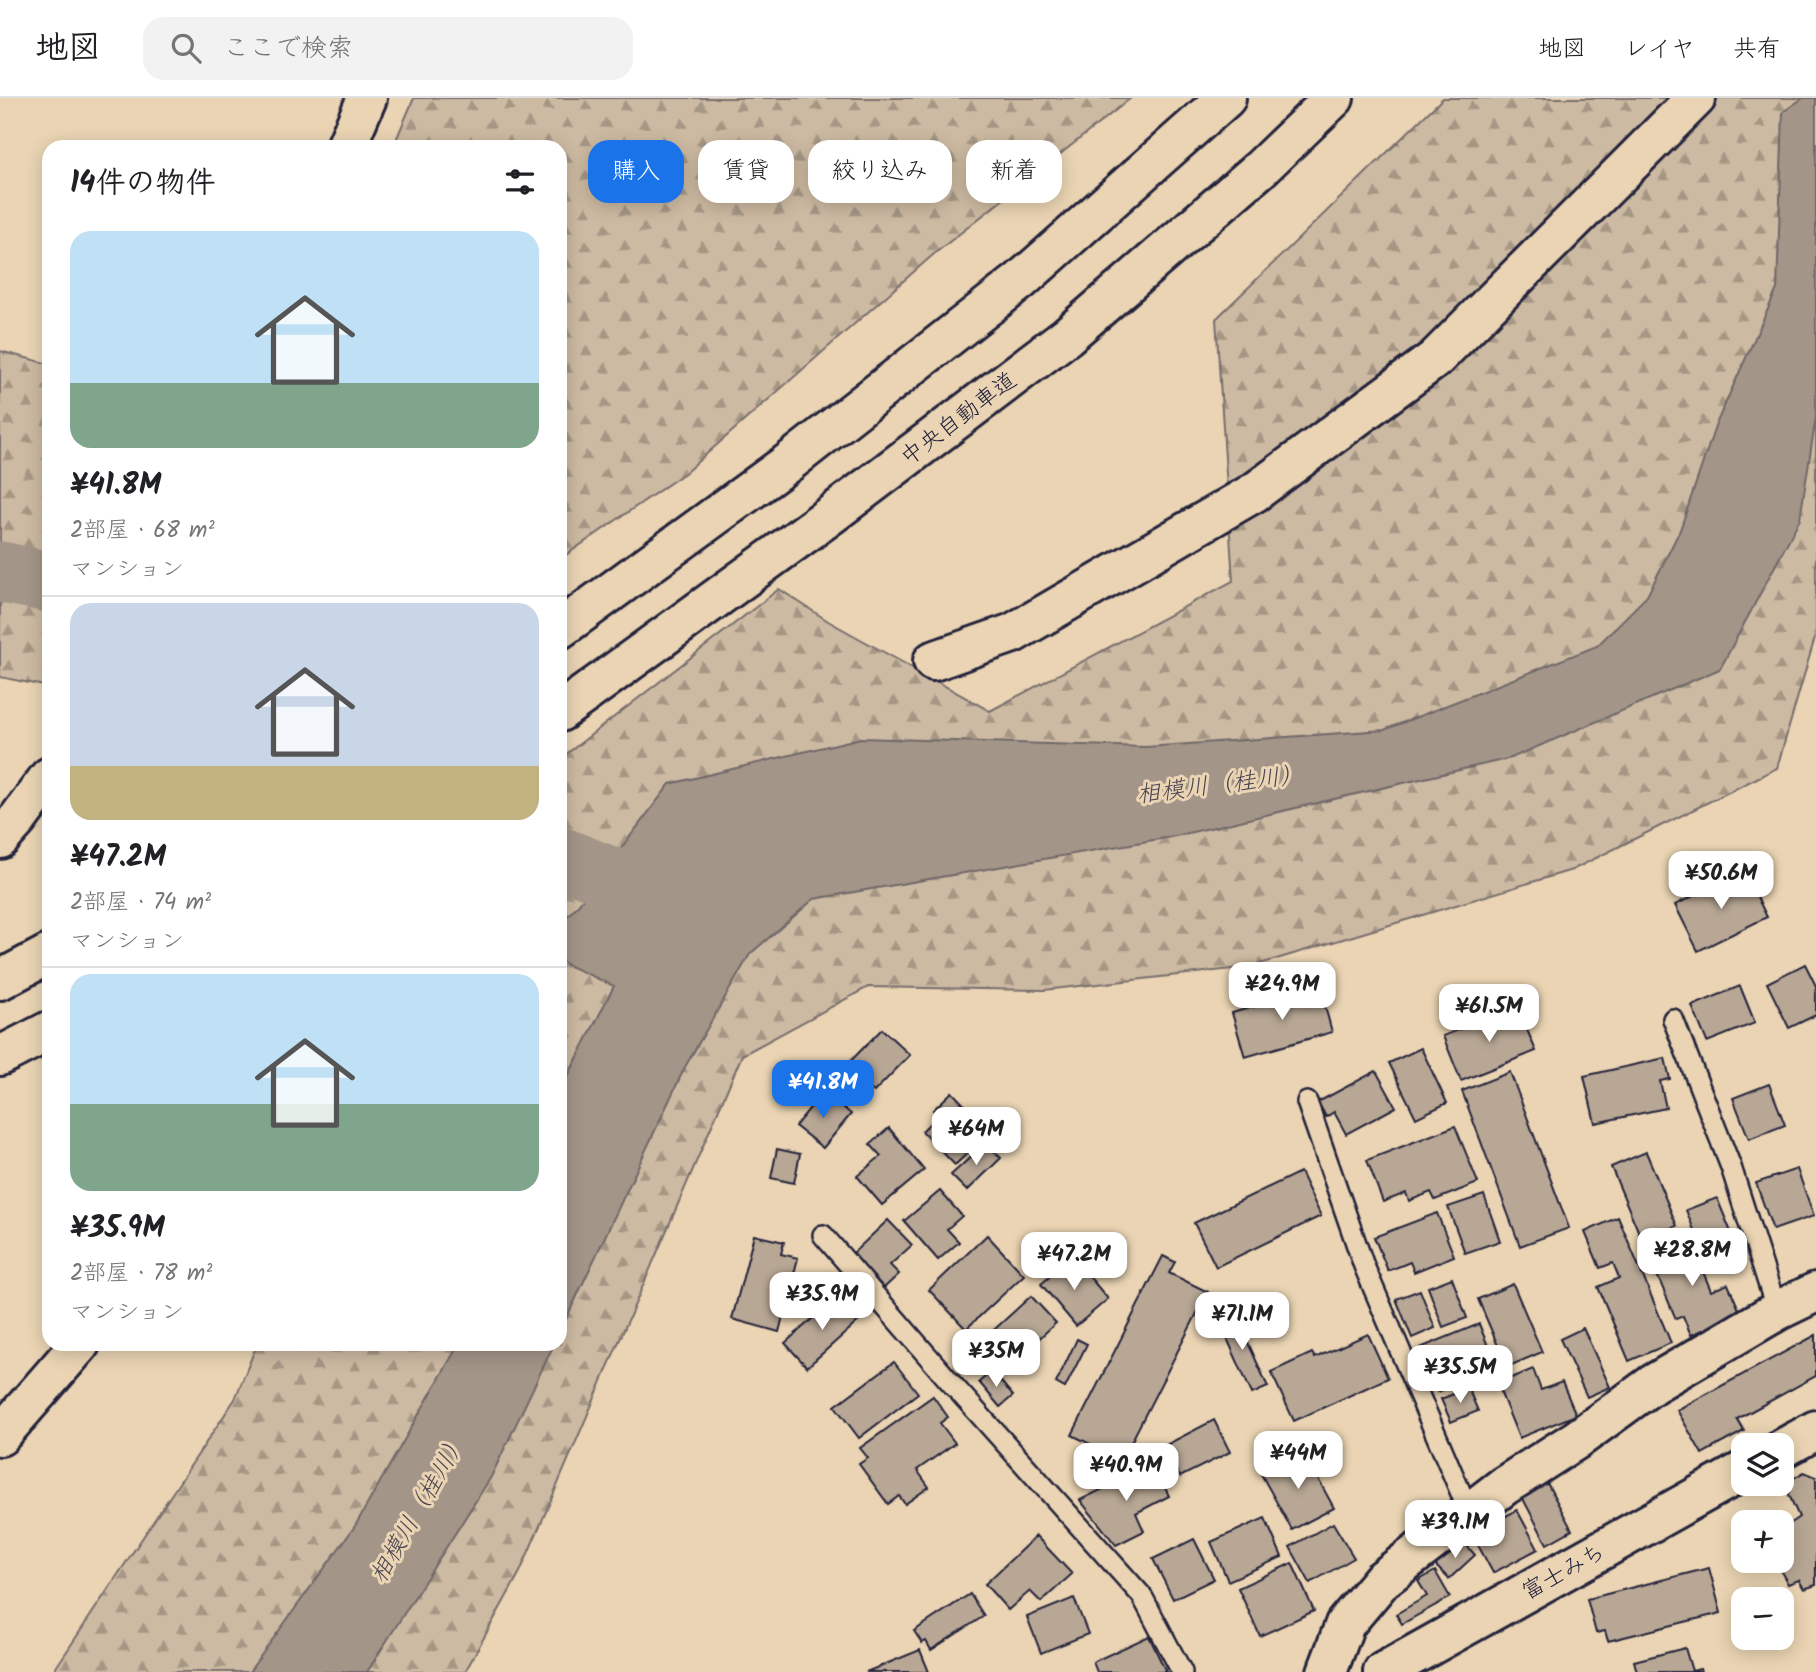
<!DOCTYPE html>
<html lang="ja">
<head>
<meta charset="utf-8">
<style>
  :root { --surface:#fff; --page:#f2f2f2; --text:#202124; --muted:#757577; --line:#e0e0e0; --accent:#1a73e8 }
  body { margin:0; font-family:Kalam,"Klee One",sans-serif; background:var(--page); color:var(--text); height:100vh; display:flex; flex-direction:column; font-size:26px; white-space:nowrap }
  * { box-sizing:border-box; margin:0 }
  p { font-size:23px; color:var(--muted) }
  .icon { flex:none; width:38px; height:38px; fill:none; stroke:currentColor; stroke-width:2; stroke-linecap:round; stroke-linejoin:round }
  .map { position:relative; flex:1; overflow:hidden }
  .sheet { position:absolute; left:42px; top:42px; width:525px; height:1211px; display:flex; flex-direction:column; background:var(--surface); border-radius:21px; box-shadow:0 4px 18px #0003 }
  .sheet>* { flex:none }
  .top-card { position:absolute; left:588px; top:42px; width:665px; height:63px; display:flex; gap:14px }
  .tools { position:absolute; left:1731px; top:1335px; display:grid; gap:14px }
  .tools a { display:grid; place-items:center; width:63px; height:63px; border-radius:14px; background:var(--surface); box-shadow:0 4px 18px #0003; font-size:35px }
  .price { position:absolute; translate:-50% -60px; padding:0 16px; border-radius:14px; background:#fff; color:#222; font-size:23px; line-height:46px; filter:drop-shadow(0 2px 4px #0008) }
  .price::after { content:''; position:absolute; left:50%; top:42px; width:21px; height:16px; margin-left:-10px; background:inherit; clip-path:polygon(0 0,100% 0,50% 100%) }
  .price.active { background:var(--accent); color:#fff }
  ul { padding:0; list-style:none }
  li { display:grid; align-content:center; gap:14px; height:371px; padding:0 28px }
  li+li { border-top:2px solid var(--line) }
  li span { display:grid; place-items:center; height:217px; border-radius:21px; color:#555 }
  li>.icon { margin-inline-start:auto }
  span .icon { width:126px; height:126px; fill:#fffc; stroke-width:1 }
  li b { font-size:30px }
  h2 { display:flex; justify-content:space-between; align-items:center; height:84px; padding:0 28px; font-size:30px }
  .tag { padding:0 24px; border-radius:21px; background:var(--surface); box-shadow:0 4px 18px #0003; font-size:24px; line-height:63px }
  .tag.active { background:var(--accent); color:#fff }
  header { display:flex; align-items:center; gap:42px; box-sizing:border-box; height:98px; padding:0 35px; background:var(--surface); border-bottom:2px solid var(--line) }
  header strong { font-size:33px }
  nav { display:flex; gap:38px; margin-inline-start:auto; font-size:24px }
  .search { width:490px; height:63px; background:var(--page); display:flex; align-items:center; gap:18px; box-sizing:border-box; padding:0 24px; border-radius:21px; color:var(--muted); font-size:26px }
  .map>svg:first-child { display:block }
  .forest { fill:url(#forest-firs); stroke:#786e6e; stroke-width:2 }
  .water { fill:#a39588; stroke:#6f6769; stroke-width:2 }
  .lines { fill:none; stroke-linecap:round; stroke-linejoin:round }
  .river { stroke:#a39588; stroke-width:61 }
  .building { fill:#b8a795; stroke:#22223b; stroke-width:2 }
  .service-casing { stroke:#22223b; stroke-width:24 }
  .minor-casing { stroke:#22223b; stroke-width:44 }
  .tertiary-casing { stroke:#22223b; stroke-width:44 }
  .trunk-casing { stroke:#22223b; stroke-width:44 }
  .motorway-casing { stroke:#22223b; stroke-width:44 }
  .service { stroke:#ead4b3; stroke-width:19 }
  .minor { stroke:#ead4b3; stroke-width:38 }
  .tertiary { stroke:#ead4b3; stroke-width:38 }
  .trunk { stroke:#ead4b3; stroke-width:38 }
  .motorway { stroke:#ead4b3; stroke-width:38 }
  .labels { text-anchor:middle; stroke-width:6; stroke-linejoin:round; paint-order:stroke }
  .street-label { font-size:23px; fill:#22223b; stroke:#ead4b3 }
  .water-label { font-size:24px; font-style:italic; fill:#494452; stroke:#ead4b3 }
</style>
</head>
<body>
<header>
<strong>地図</strong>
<div class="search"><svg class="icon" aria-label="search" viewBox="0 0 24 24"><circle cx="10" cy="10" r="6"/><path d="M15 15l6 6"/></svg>ここで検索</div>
<nav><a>地図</a><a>レイヤ</a><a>共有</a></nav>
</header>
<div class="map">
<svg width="1816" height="1574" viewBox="0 0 1816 1574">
  <defs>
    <pattern id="forest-firs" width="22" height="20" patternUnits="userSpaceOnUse" patternTransform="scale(1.75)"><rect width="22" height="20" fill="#cdbaa2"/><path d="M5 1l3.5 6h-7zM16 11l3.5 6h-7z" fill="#a69785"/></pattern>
  </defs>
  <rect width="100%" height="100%" fill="#ead4b3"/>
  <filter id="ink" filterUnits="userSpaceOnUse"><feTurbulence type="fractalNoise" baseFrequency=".0143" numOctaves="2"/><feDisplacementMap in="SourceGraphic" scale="14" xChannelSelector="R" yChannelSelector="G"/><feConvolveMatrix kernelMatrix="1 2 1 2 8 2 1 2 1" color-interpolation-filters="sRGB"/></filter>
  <g filter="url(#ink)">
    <!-- forest -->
    <g class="forest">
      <path d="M414 0H1131L934 156 686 374 560 461V49H393Z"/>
      <path d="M1443 0H1816V536L1777 670 1572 772 1250 869 1044 892 868 889 742 957 520 1474 465 1574H53L235 1301 257 1246H560V661L779 491 828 523 990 613 1233 483 1216 221Z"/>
      <path d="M0 253 49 266V589L0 579Z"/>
    </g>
    <!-- water -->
    <g class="water">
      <path d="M1803 0H1816V319L1800 421 1720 571 1511 660 1171 739 814 801 750 856 685 969 560 1234V1003L567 980 614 888 565 866 560 859V826L577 808 670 686 861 640 1146 649 1384 632 1597 548 1647 498 1680 432 1716 326 1777 191 1783 14Z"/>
      <path d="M459 1246H554L491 1379 367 1574H249L355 1428Z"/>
    </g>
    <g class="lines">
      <!-- river -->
      <g class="river">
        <path d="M0 474 49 484"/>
        <path d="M560 759 679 806"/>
      </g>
    </g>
    <!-- building -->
    <g class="building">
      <path d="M1744 773 1767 819 1698 853 1675 807Z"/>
      <path d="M1805 866 1816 888V917L1789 930 1767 885Z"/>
      <path d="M1740 888 1755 925 1707 944 1692 908Z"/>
      <path d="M1320 890 1332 934 1245 959 1232 915Z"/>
      <path d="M1517 908 1536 953 1461 983 1443 938Z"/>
      <path d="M882 931 910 957 874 994 869 990 855 1004 832 982Z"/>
      <path d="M1421 950 1447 1005 1416 1020 1389 965Z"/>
      <path d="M1665 960 1670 981 1660 983 1666 1010 1595 1025 1584 978Z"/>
      <path d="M1376 973 1396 1009 1346 1036 1334 1014 1326 1019 1318 1004Z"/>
      <path d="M1510 974 1569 1130 1520 1148 1462 993Z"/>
      <path d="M1769 986 1785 1027 1749 1041 1733 1000Z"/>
      <path d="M824 993 851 1016 823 1050 795 1028Z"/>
      <path d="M952 994 990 1034 955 1067 922 1033 938 1017 933 1012Z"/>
      <path d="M1455 1028 1478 1085 1435 1102 1431 1094 1409 1103 1406 1095 1383 1104 1367 1062Z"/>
      <path d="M889 1030 924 1072 882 1107 857 1078 881 1058 870 1046Z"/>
      <path d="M986 1045 1001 1060 967 1093 951 1077Z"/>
      <path d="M777 1051 800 1056 794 1085 771 1080Z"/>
      <path d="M1646 1054 1677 1128 1642 1142 1611 1069Z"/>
      <path d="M1797 1071 1814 1118 1773 1132 1756 1085Z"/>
      <path d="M1300 1074 1321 1118 1216 1169 1194 1125Z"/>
      <path d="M940 1093 962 1118 947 1131 959 1144 938 1162 904 1123Z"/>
      <path d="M1484 1097 1500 1143 1465 1155 1448 1109Z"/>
      <path d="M1717 1100 1733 1139 1702 1152 1686 1112Z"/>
      <path d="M1437 1115 1454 1158 1414 1174 1410 1164 1388 1173 1374 1139Z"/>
      <path d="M1618 1119 1671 1245 1629 1263 1598 1189 1619 1180 1613 1165 1600 1170 1585 1134Z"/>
      <path d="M888 1122 912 1147 890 1167 899 1176 884 1190 852 1156Z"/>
      <path d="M754 1137 784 1144 781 1156 798 1160 779 1234 732 1221Z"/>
      <path d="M987 1137 1024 1177 966 1231 929 1192Z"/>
      <path d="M1689 1140 1711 1193 1728 1186 1741 1216 1691 1237 1683 1218 1676 1221 1648 1156Z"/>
      <path d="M1163 1158 1175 1164 1169 1175 1208 1194 1122 1362 1072 1337Z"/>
      <path d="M1073 1159 1108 1201 1076 1228 1041 1186Z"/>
      <path d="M1452 1180 1467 1220 1443 1229 1428 1189Z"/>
      <path d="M1513 1186 1542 1254 1507 1269 1478 1201Z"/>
      <path d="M1420 1192 1435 1230 1412 1240 1396 1201Z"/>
      <path d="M838 1198 860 1222 807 1269 785 1245Z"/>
      <path d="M1031 1198 1056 1225 1012 1265 1001 1254 976 1276 962 1261Z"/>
      <path d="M1233 1211 1268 1289 1252 1296 1217 1218Z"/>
      <path d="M1479 1226 1497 1270 1438 1294 1420 1250Z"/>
      <path d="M1583 1230 1610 1289 1587 1299 1560 1241Z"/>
      <path d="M1368 1236 1388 1280 1294 1323 1271 1274 1312 1255 1315 1260Z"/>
      <path d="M1816 1237V1278L1737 1321 1744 1333 1702 1356 1677 1312Z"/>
      <path d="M1077 1241 1087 1246 1065 1290 1056 1285Z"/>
      <path d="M894 1264 918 1295 859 1340 835 1308Z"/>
      <path d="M1533 1271 1541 1292 1562 1284 1576 1317 1519 1340 1497 1286Z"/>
      <path d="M992 1273 1013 1298 1000 1309 979 1284Z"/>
      <path d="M1468 1290 1478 1313 1451 1324 1441 1301Z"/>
      <path d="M933 1298 948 1319 940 1325 955 1345 917 1372 929 1389 905 1406 899 1398 888 1406 859 1366 868 1360 860 1350Z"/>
      <path d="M1214 1322 1230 1354 1180 1379 1164 1348Z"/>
      <path d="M1303 1353 1334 1410 1292 1432 1261 1376Z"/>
      <path d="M1154 1366 1169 1398 1136 1415 1144 1433 1116 1447 1080 1402Z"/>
      <path d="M1804 1374 1816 1379V1487L1804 1491 1799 1482 1788 1486 1775 1463H1782V1431L1799 1419 1789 1397 1794 1380Z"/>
      <path d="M1547 1385 1572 1432 1547 1446 1522 1399Z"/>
      <path d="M1517 1412 1538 1451 1493 1475 1472 1436Z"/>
      <path d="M1265 1420 1282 1459 1228 1483 1211 1444Z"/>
      <path d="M1333 1425 1354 1460 1310 1485 1290 1449Z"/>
      <path d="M1036 1438 1072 1476 1041 1504 1030 1493 1008 1512 985 1486Z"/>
      <path d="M1194 1441 1214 1481 1173 1501 1153 1461Z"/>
      <path d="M1462 1442 1475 1457 1449 1481 1435 1467Z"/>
      <path d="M1292 1465 1314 1513 1260 1538 1238 1490Z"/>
      <path d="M1709 1470 1721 1515 1608 1543 1605 1533 1596 1535 1587 1501Z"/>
      <path d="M1435 1473 1450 1499 1402 1526 1396 1516 1427 1498 1418 1483Z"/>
      <path d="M970 1496 984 1518 931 1552 926 1543 922 1545 914 1533Z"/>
      <path d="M1074 1500 1088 1536 1041 1555 1027 1519Z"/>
      <path d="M1149 1538 1166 1574H1097L1093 1564Z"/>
      <path d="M1685 1550 1692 1573 1700 1571 1701 1574H1637L1634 1563Z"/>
      <path d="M920 1552 929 1574H866Z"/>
    </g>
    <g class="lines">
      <defs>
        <g id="service">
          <path d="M1673 921 1731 1069 1777 1213"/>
          <path d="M1307 1004 1364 1168 1469 1414"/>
          <path d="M823 1137 952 1286 1142 1498 1182 1574"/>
        </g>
        <g id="minor">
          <path d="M933 563 1013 535 1255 394 1435 261 1696 0"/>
          <path d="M0 741 18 721 49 679"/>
          <path d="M0 1338 80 1246"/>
          <path d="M1327 1574 1345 1526 1382 1482 1504 1388 1576 1342 1653 1286 1777 1213 1816 1194"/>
        </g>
        <path id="tertiary" d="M346 49 367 0"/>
        <g id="trunk">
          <path d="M1782 1351 1816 1332"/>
          <path d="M1383 1574 1743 1373"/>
        </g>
        <g id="motorway">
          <path d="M560 531 788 365 1020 183 1226 0"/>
          <path d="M560 614 832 416 1067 238 1260 71 1334 0"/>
          <path d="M0 882 49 856"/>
          <path d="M0 958 49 933"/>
        </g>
      </defs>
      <!-- service casing -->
      <use href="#service" class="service-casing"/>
      <!-- minor casing -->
      <use href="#minor" class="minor-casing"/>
      <!-- tertiary casing -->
      <use href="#tertiary" class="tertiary-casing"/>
      <!-- trunk casing -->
      <use href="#trunk" class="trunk-casing"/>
      <!-- motorway casing -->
      <use href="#motorway" class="motorway-casing"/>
      <!-- service -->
      <use href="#service" class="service"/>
      <!-- minor -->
      <use href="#minor" class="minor"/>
      <!-- tertiary -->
      <use href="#tertiary" class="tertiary"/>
      <!-- trunk -->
      <use href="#trunk" class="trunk"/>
      <!-- motorway -->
      <use href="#motorway" class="motorway"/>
    </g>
  </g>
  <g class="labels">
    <!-- street labels -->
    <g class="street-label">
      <text transform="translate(958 320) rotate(-37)" y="8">中央自動車道</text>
      <text transform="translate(1563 1473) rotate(-29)" y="8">富士みち</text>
    </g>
    <!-- water labels -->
    <g class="water-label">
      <text transform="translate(1220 686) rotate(-7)" y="8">相模川（桂川）</text>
      <text transform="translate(418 1410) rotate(-60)" y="8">相模川（桂川）</text>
    </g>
  </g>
</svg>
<div class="tools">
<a><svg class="icon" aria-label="layers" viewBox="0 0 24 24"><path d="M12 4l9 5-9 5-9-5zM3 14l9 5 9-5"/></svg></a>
<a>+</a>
<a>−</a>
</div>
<b class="price" style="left:1721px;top:813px">¥50.6M</b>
<b class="price" style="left:1282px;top:924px">¥24.9M</b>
<b class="price" style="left:1489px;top:946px">¥61.5M</b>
<b class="price active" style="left:823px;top:1022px">¥41.8M</b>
<b class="price" style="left:976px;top:1069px">¥64M</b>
<b class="price" style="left:1692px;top:1190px">¥28.8M</b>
<b class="price" style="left:1074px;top:1194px">¥47.2M</b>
<b class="price" style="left:822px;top:1234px">¥35.9M</b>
<b class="price" style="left:1242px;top:1254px">¥71.1M</b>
<b class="price" style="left:996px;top:1291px">¥35M</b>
<b class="price" style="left:1460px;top:1307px">¥35.5M</b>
<b class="price" style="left:1298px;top:1393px">¥44M</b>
<b class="price" style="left:1126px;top:1405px">¥40.9M</b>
<b class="price" style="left:1455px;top:1462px">¥39.1M</b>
<div class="top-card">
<a class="tag active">購入</a>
<a class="tag">賃貸</a>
<a class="tag">絞り込み</a>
<a class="tag">新着</a>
</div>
<section class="sheet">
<h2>14件の物件<svg class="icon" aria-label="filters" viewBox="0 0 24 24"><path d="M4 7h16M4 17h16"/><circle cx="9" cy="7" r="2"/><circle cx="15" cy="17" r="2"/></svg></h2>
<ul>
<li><span style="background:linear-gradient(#bfe0f5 70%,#7fa58c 0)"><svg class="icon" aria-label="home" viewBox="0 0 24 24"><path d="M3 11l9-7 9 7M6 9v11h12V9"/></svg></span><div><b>¥41.8M</b><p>2部屋 · 68 m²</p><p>マンション</p></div></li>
<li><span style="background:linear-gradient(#c9d6e8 75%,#c2b280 0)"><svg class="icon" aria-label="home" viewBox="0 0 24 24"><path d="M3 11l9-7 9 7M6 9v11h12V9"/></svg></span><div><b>¥47.2M</b><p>2部屋 · 74 m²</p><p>マンション</p></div></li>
<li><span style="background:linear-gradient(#bfe0f5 60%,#7fa58c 0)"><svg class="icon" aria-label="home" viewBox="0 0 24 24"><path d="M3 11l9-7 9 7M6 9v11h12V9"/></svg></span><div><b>¥35.9M</b><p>2部屋 · 78 m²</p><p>マンション</p></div></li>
</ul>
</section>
</div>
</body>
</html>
